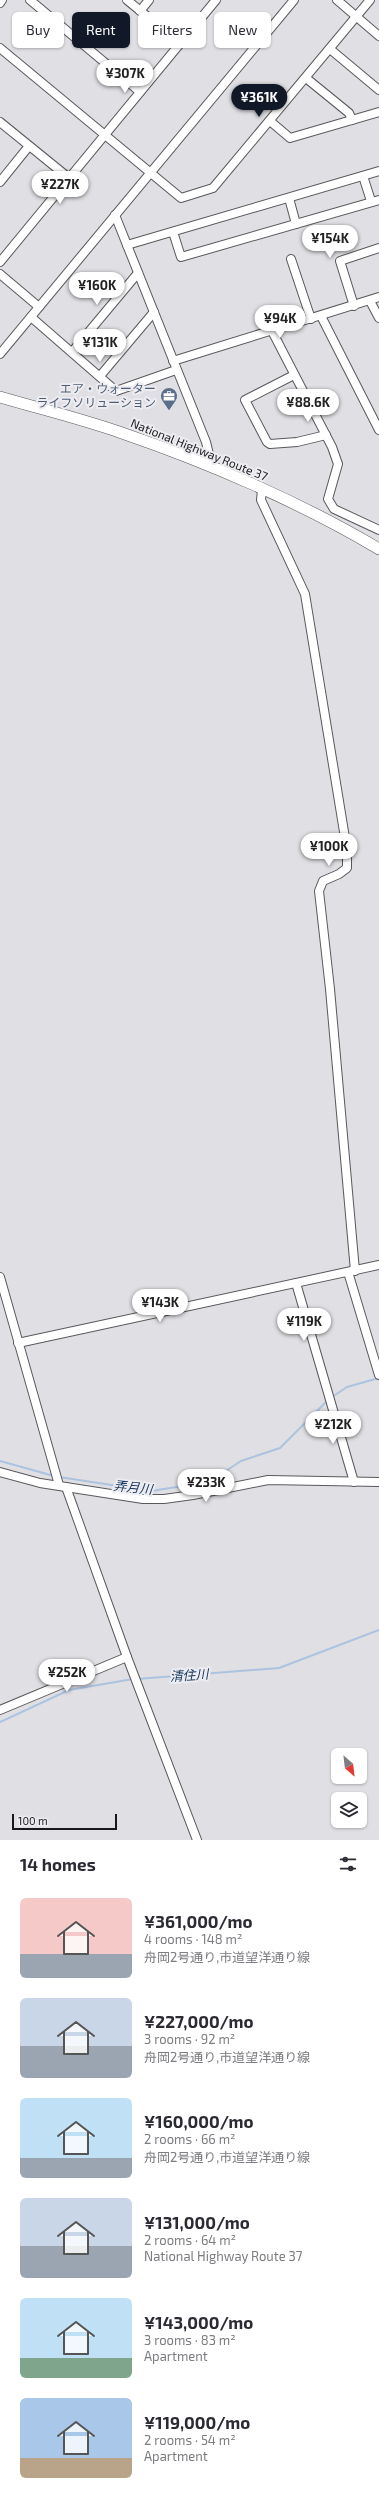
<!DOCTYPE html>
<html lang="en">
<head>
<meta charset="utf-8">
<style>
  :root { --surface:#fff; --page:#f2f2f3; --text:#2b2b33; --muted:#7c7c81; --accent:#111827 }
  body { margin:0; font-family:"Exo 2","Noto Sans JP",sans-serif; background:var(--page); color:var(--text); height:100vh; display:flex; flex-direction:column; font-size:15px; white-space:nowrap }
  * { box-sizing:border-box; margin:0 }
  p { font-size:13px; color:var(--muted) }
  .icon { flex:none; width:22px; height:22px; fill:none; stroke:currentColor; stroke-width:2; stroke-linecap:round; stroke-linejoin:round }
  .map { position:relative; height:1840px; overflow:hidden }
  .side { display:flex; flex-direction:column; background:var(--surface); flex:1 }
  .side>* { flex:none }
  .top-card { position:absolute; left:12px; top:12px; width:355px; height:36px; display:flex; gap:8px }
  .needle { width:26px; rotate:152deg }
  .controls { position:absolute; left:331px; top:1748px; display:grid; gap:8px }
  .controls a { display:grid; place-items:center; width:36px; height:36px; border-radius:6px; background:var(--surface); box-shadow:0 1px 3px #0004; font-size:20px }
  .scale { position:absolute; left:12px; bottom:10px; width:105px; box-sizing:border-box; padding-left:4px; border:2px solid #19191a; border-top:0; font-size:11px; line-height:14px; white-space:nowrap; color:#19191a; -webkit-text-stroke:3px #edecf0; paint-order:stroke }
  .price { position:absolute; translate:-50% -34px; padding:0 9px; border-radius:14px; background:#fff; color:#222; font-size:13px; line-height:26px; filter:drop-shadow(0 1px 2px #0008) }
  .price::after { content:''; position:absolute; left:50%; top:24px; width:12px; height:9px; margin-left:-6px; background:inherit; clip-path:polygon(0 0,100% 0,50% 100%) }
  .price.current { background:var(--accent); color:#fff }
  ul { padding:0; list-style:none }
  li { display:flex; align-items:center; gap:12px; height:100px; padding:0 20px }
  li span { display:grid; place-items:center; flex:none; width:112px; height:80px; border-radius:6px; color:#555 }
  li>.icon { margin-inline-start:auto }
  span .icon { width:48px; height:48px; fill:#fffc; stroke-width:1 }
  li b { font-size:17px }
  h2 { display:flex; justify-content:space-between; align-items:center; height:48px; padding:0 20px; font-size:17px }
  .tag { padding:0 14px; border-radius:6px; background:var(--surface); box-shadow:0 1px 3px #0004; font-size:14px; line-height:36px }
  .tag.current { background:var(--accent); color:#fff }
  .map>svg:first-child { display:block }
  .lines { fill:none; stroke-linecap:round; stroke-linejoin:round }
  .stream { stroke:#acc3e0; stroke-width:2 }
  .minor-casing { stroke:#59585c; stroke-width:10 }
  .highway-casing { stroke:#59585c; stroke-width:12 }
  .minor { stroke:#fff; stroke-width:8 }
  .highway { stroke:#fff; stroke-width:11 }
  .labels { text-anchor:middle; stroke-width:4; stroke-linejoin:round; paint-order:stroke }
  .service-label { font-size:12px; fill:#4e5e75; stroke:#edecf0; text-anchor:end }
  .street-label { font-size:12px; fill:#19191a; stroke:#edecf0 }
  .water-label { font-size:13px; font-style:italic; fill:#1a3b61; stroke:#edecf0 }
</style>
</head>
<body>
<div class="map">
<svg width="379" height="1840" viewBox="0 0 379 1840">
  <rect width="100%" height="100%" fill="#e0dfe3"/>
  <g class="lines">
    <!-- stream -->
    <g class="stream">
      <path d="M332 1397 347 1387 379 1378"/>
      <path d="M0 1461 54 1476"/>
      <path d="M59 1477 151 1491 209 1482 241 1461 280 1448 328 1400"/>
      <path d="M137 1679 279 1668 379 1630"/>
      <path d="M0 1722 69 1690 133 1679"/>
    </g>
    <defs>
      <g id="minor">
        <path d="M30 0 140 92"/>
        <path d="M127 0 180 43"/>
        <path d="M337 0 379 36"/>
        <path d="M0 3 2 0"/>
        <path d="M140 11 149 0"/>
        <path d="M0 48 181 198 213 188 370 0"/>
        <path d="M330 49 379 90"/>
        <path d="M306 78 349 113 352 120"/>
        <path d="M270 121 290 138 379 112"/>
        <path d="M0 122 69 178"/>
        <path d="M363 176 371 201"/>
        <path d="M0 182 29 146"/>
        <path d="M289 198 296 224"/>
        <path d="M115 215 206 442 212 467"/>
        <path d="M173 232 181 257 379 200"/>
        <path d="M127 245 379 171"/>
        <path d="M291 259 311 319"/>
        <path d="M0 262 216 0"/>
        <path d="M0 274 39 307"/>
        <path d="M370 301 379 318"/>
        <path d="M354 306 340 261 379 248"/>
        <path d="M321 316 379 430"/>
        <path d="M31 317 116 391 176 370"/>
        <path d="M272 331 332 447 338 464 328 499 334 509 379 530"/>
        <path d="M72 352 138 273"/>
        <path d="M0 354 294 0"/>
        <path d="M173 361 379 297"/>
        <path d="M294 375 245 400 267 442 270 444 297 442 326 435"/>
        <path d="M100 376 154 312"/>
        <path d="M262 490 261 500 305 594 347 850V868L339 874 323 881 319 891 330 989 355 1271"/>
        <path d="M348 1272 379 1375"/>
        <path d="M0 1277 59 1485"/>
        <path d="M296 1283 354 1482"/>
        <path d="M18 1343 379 1265"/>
        <path d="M0 1472 40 1483 143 1499H164L193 1495 268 1480 379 1482"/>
        <path d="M66 1487 127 1657 197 1840"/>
        <path d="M0 1710 127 1657"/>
      </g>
      <path id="highway" d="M0 397C41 409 82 419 122 433 207 462 302 503 379 549"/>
    </defs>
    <!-- minor casing -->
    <use href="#minor" class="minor-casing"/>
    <!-- highway casing -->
    <use href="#highway" class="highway-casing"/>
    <!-- minor -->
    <use href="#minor" class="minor"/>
    <!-- highway -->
    <use href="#highway" class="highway"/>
  </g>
  <!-- icons -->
  <defs>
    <symbol id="office-pin" viewBox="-11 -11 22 30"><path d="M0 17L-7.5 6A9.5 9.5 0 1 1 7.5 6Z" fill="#5c6f8a" stroke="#edecf0"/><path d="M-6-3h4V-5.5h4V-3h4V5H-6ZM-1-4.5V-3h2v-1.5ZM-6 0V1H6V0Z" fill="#fff"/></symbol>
  </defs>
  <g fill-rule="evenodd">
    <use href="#office-pin" x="159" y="386" width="20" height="27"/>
  </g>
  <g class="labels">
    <!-- service labels -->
    <g class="service-label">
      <text x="156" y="393">エア・ウォーター<tspan x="156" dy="14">ライフソリューション</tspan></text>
    </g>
    <!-- street labels -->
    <g class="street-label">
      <text transform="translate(199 450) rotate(22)" y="4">National Highway Route 37</text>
    </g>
    <!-- water labels -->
    <g class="water-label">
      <text transform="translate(133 1487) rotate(6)" y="5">弄月川</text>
      <text transform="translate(189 1675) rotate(-4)" y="5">清住川</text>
    </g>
  </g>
</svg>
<div class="controls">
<a><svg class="needle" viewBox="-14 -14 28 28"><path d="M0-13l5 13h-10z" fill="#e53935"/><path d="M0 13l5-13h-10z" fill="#7c7c81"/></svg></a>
<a><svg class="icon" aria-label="layers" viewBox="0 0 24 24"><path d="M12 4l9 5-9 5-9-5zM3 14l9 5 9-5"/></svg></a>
</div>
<div class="scale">100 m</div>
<b class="price" style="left:125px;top:94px">¥307K</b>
<b class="price current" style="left:259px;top:118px">¥361K</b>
<b class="price" style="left:60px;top:205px">¥227K</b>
<b class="price" style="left:330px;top:259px">¥154K</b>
<b class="price" style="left:97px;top:306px">¥160K</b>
<b class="price" style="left:280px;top:339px">¥94K</b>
<b class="price" style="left:100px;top:363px">¥131K</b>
<b class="price" style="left:308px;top:423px">¥88.6K</b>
<b class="price" style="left:329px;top:867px">¥100K</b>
<b class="price" style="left:160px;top:1323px">¥143K</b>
<b class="price" style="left:304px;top:1342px">¥119K</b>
<b class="price" style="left:333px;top:1445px">¥212K</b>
<b class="price" style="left:206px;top:1503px">¥233K</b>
<b class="price" style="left:67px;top:1693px">¥252K</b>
<div class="top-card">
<a class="tag">Buy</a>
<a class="tag current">Rent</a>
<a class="tag">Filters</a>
<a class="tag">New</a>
</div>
</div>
<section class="side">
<h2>14 homes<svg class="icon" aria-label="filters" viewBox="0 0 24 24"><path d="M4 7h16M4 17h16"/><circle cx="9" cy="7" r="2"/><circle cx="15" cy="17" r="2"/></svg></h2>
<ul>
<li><span style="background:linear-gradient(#f6c9c9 70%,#9aa5b1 0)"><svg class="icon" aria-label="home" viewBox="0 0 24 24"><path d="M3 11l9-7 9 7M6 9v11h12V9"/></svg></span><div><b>¥361,000/mo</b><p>4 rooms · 148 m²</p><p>舟岡2号通り,市道望洋通り線</p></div></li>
<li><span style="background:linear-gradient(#c9d6e8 60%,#9aa5b1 0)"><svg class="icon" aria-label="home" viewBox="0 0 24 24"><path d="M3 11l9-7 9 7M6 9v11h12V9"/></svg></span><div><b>¥227,000/mo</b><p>3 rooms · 92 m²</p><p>舟岡2号通り,市道望洋通り線</p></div></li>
<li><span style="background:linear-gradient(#bfe0f5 75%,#9aa5b1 0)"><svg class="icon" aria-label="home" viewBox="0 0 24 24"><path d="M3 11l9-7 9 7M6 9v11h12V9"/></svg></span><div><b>¥160,000/mo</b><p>2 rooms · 66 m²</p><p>舟岡2号通り,市道望洋通り線</p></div></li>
<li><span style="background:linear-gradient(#c9d6e8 60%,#9aa5b1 0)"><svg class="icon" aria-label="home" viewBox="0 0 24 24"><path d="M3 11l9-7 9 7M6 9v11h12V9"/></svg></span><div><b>¥131,000/mo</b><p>2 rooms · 64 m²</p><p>National Highway Route 37</p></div></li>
<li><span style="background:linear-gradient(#bfe0f5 75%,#7fa58c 0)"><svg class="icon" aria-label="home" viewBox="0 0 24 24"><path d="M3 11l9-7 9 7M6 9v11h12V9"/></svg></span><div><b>¥143,000/mo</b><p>3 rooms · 83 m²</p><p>Apartment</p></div></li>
<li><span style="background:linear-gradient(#a9c7e8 75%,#b9a48a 0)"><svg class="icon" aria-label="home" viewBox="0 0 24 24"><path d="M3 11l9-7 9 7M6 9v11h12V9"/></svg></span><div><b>¥119,000/mo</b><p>2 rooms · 54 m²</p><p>Apartment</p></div></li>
</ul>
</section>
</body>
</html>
